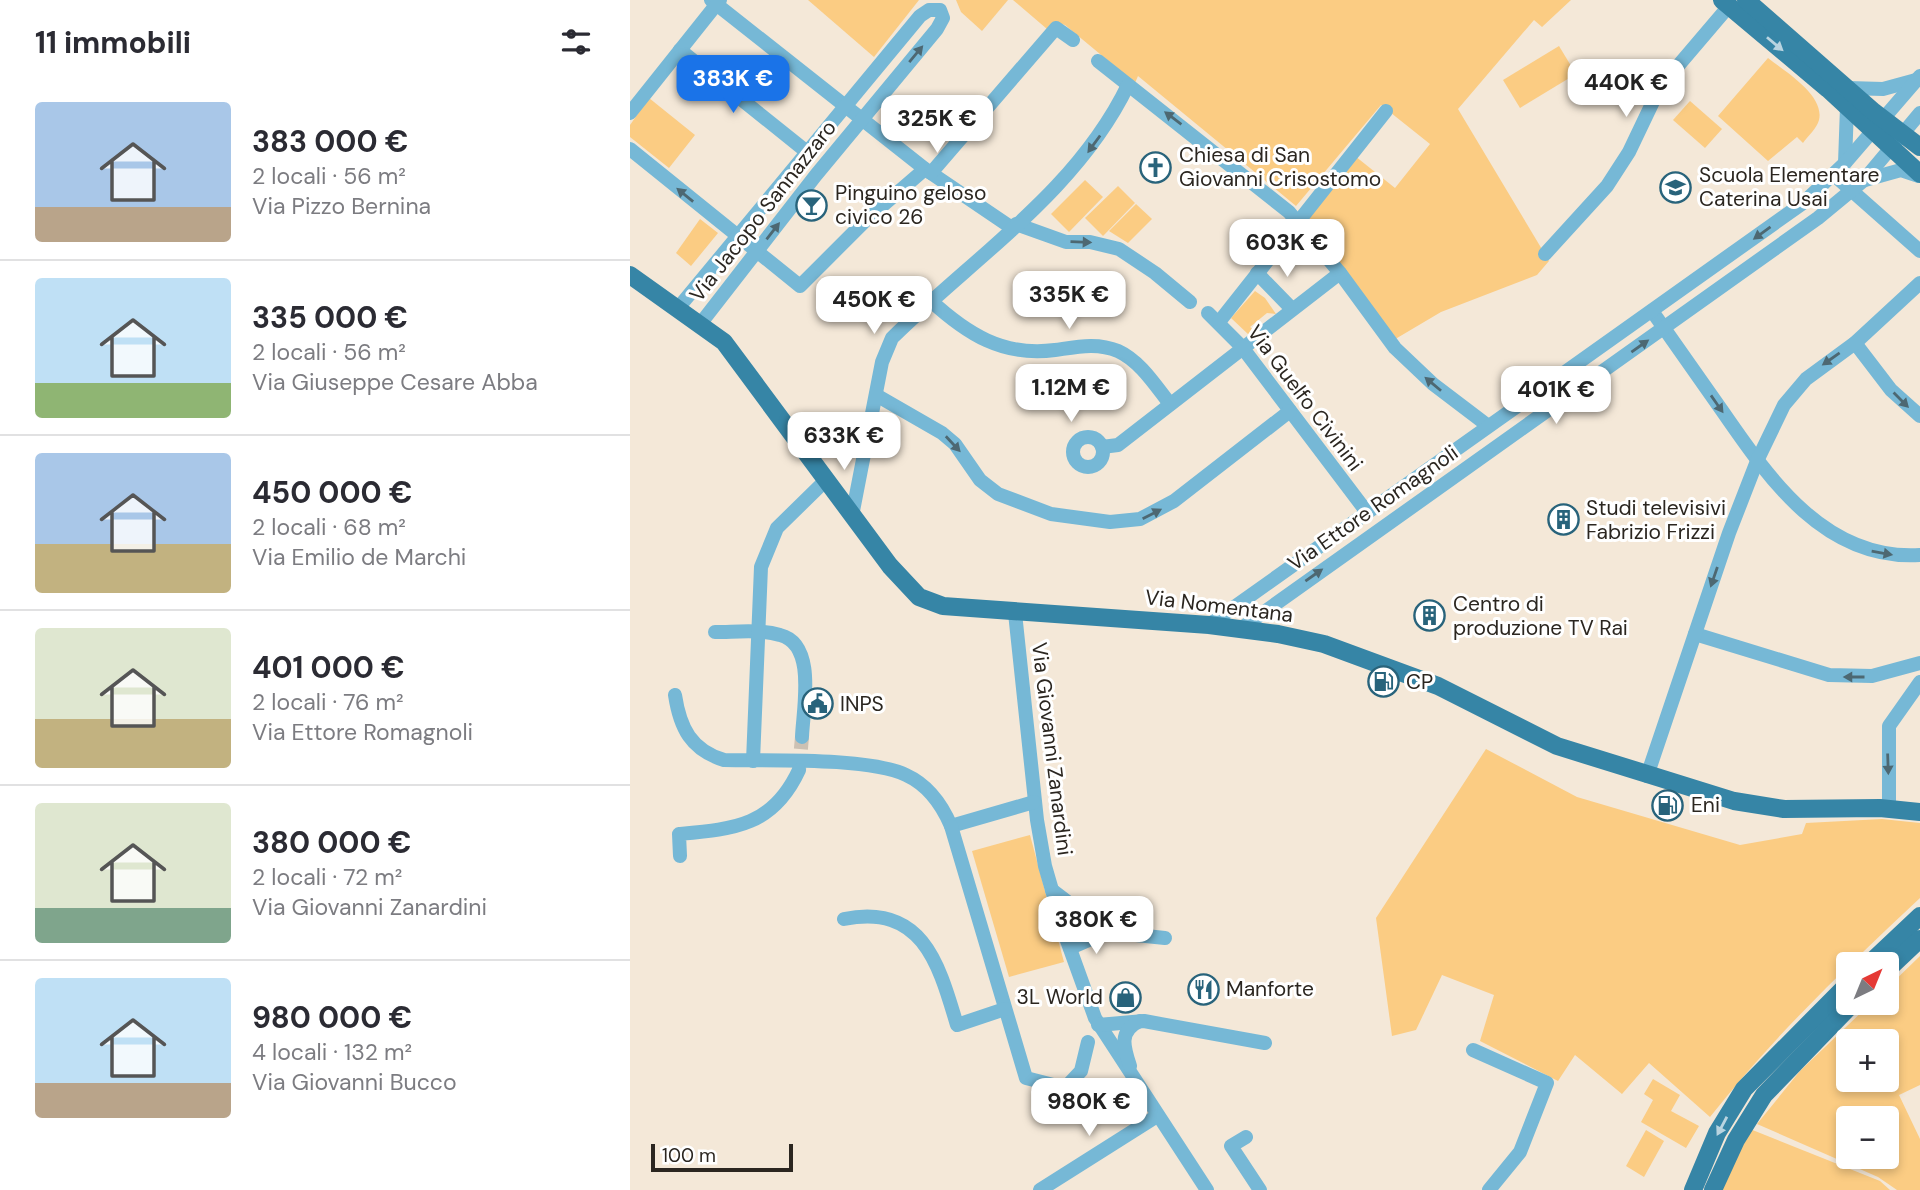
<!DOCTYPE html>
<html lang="it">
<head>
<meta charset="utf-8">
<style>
  :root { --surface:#fff; --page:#f2f2f3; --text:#2b2b33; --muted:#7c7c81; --line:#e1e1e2; --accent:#1a73e8 }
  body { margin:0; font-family:"DM Sans",sans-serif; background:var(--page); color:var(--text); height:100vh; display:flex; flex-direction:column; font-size:26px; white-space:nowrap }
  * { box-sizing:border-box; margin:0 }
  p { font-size:23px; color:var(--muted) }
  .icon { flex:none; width:38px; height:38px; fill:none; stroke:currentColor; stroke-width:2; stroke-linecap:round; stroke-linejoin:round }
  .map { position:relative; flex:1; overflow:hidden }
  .side { display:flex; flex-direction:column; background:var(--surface); width:630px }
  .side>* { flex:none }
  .needle { width:46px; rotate:43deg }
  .buttons { position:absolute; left:1206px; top:952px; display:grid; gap:14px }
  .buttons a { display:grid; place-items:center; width:63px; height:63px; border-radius:7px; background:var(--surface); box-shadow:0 4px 10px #0003; font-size:35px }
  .scale { position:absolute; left:21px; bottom:18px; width:142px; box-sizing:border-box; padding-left:7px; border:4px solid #2b2620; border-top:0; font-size:19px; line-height:24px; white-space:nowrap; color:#2b2620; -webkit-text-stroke:5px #fff; paint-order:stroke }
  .price { position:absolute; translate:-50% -60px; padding:0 16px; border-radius:14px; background:#fff; color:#222; font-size:23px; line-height:46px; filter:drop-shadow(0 2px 4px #0008) }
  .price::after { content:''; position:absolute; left:50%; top:42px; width:21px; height:16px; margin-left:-10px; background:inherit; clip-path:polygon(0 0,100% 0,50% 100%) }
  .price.selected { background:var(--accent); color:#fff }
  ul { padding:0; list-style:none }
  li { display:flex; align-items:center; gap:21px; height:175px; padding:0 35px }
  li+li { border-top:2px solid var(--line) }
  li span { display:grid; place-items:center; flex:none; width:196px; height:140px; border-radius:7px; color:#555 }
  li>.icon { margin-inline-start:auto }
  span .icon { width:84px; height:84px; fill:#fffc; stroke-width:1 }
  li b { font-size:30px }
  h2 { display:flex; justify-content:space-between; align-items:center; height:84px; padding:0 35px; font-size:30px }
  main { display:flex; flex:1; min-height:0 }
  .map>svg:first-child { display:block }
  .green { fill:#fbcc83; fill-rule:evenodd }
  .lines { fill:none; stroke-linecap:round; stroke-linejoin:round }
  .minor-tunnel { stroke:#ccc1b3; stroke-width:14; stroke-dasharray:14 7; stroke-linecap:butt }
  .minor { stroke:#76b8d6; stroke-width:14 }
  .major { stroke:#3685a6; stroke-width:18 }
  .oneway { fill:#b9d4e0 }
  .oneway2 { fill:#4d6872 }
  .labels { text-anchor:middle; stroke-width:6; stroke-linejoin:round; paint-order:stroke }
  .poi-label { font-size:21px; fill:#2b2620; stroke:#fff; text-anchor:start }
  .street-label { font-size:21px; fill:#2b2620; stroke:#fff }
</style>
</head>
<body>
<main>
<section class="side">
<h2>11 immobili<svg class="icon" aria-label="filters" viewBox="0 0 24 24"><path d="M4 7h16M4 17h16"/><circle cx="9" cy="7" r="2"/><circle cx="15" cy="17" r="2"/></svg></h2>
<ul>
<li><span style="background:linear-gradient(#a9c7e8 75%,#b9a48a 0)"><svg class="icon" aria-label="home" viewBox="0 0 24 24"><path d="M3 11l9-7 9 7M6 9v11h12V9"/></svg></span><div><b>383 000 €</b><p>2 locali · 56 m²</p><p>Via Pizzo Bernina</p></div></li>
<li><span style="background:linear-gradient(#bfe0f5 75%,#8fb573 0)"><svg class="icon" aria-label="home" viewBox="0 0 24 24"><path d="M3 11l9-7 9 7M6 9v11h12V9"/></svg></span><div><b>335 000 €</b><p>2 locali · 56 m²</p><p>Via Giuseppe Cesare Abba</p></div></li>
<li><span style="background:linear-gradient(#a9c7e8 65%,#c2b280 0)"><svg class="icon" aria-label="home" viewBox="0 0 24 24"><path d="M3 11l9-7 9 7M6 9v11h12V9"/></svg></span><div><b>450 000 €</b><p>2 locali · 68 m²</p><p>Via Emilio de Marchi</p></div></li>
<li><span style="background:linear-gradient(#dfe7d0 65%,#c2b280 0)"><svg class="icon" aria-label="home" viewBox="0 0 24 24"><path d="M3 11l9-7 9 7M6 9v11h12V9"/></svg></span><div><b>401 000 €</b><p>2 locali · 76 m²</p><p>Via Ettore Romagnoli</p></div></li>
<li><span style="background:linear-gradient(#dfe7d0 75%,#7fa58c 0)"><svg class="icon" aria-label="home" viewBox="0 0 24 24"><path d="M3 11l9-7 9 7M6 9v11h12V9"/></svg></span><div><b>380 000 €</b><p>2 locali · 72 m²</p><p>Via Giovanni Zanardini</p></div></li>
<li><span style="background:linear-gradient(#bfe0f5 75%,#b9a48a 0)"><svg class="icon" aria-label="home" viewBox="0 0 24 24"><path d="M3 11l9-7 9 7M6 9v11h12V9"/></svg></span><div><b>980 000 €</b><p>4 locali · 132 m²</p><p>Via Giovanni Bucco</p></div></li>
</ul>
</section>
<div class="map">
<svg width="1290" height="1190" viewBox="0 0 1290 1190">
  <rect width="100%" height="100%" fill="#f4e8d8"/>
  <!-- green -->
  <g class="green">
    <path d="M178 0H289L244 57Z"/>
    <path d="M326 0H378L352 31 331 12Z"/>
    <path d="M383 0H941L912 27 904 20 828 109 919 261 907 275 811 312 762 341 676 223 725 156 765 188 800 144 751 105 666 206 508 76 505 83 435 25 423 22 417 29Z"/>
    <path d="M929 46 946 74 890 108 873 80Z"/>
    <path d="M1138 58C1154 71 1195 95 1189 120 1187 128 1178 136 1173 143L1167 137 1138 161 1088 116Z"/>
    <path d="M19 98 65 135 39 168 0 137V125Z"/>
    <path d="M1060 101 1092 129 1075 148 1043 120Z"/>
    <path d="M455 180 473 197 439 232 421 214Z"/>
    <path d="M488 186 505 203 473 236 455 218Z"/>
    <path d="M506 204 522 219 498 243 479 231Z"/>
    <path d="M70 219 88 233 61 266 46 253Z"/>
    <path d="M625 291 635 298 646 314 637 313 620 327 624 330 619 335 601 318Z"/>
    <path d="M856 749 947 797 1110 845 1172 834 1176 823 1252 819 1290 823V898C1216 967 1143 1037 1080 1117L1019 1063 992 1094 945 1055 928 1081 850 1041 864 995 812 975 786 1030 762 1036 746 918Z"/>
    <path d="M400 835 434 962 379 977 342 851Z"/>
    <path d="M1290 956V1085L1269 1095 1290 1139V1190H1267L1248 1177 1127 1124 1170 1071 1241 1003H1256L1257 988ZM1256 1041V1080H1218V1041ZM1256 1118V1157H1218V1118Z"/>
    <path d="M1023 1079 1050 1095 1041 1111 1069 1126 1056 1148 1011 1122 1023 1100 1014 1094Z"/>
    <path d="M1120 1129 1250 1181 1260 1190H1089Z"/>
    <path d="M1016 1130 1034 1141 1014 1177 996 1166Z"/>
  </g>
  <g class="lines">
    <!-- minor-tunnel -->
    <path class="minor-tunnel" d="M169 770 172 737"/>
    <!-- minor -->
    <g class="minor">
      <path d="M81 0 295 169 382 228"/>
      <path d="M50 50 177 152"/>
      <path d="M468 61 659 212 710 273 765 348 803 384 857 425"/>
      <path d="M1218 88 1253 89 1286 80"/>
      <path d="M0 113 90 0"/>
      <path d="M0 149 170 286 237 219 295 169"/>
      <path d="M1215 163 1217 107"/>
      <path d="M301 173 426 28 443 40"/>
      <path d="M1204 175 1290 251"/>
      <path d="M1235 180 1271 170 1289 176"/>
      <path d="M386 224 436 242H460L489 249 525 273 560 302"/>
      <path d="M915 254 977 186 999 152 1030 87 1099 6"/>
      <path d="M627 273 662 309"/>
      <path d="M300 300C337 334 373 357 425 350 446 347 467 342 488 351 510 361 525 385 540 404"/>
      <path d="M49 307 290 16 299 10H310L313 18 307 29 186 175 71 323"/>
      <path d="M1022 311C1045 344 1069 378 1093 412 1140 480 1196 561 1290 555"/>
      <path d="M578 313 612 347 736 511"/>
      <path d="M589 322 756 111"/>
      <path d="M1225 343 1261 390 1290 416"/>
      <path d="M246 395 312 433 325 444 350 480 368 494 421 514 480 522 510 519 544 501 660 411"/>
      <circle cx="458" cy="452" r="15"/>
      <path d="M472 447 488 445 710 273"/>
      <path d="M222 516 252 362 262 338C344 257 447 191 498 85"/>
      <path d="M385 613 407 820 415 866 435 935 465 1018 577 1190"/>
      <path d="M579 625 1173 203 1215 163 1290 76"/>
      <path d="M609 630 1188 218 1234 180 1290 113"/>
      <path d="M85 632C106 632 130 629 150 635 187 644 173 709 172 737"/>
      <path d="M1065 634 1199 675 1242 676 1290 663"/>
      <path d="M45 695C50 728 61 750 94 760 139 761 238 757 276 775 298 785 312 805 321 826L404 802"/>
      <path d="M123 761 131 567 147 528 196 480"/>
      <path d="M1017 776 1099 533 1127 461 1154 405 1176 379 1225 343 1290 283"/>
      <path d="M1259 809V726L1290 682"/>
      <path d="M321 826 396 1078 435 1088 451 1071 458 1042"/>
      <path d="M50 856 49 834C105 829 143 826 169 770"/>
      <path d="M422 890 477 932"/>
      <path d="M214 919C293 903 309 965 327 1025L375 1009"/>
      <path d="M440 948 477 932 535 938"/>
      <path d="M468 1025 514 1021 635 1043"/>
      <path d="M843 1050 917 1083 890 1152 859 1190"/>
      <path d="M500 1066C494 1048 488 1031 510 1021"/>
      <path d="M616 1137 601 1146 630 1190"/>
      <path d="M410 1190 527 1116"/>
    </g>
    <!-- major -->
    <g class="major">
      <path d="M1092 0 1198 89 1290 174"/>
      <path d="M1116 0 1244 112 1290 147"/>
      <path d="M0 275 94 342 260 566 289 597 313 606 579 625 648 634 694 644 808 686 927 746 1104 801 1154 809 1250 808 1290 812"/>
      <path d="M1239 964 1290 916"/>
      <path d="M1256 971 1290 939"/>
      <path d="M1063 1190 1087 1133 1114 1089 1218 984"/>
      <path d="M1083 1190 1106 1140 1134 1095 1223 1003"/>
    </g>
  </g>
  <!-- one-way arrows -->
  <defs><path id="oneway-solid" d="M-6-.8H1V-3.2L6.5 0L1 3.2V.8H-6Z" transform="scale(1.75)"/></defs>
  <g class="oneway">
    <use href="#oneway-solid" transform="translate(1145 44) rotate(40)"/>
    <use href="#oneway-solid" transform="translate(1092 1126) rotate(118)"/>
  </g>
  <g class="oneway2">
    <use href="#oneway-solid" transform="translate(286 54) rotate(-50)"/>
    <use href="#oneway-solid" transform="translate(543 118) rotate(-143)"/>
    <use href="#oneway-solid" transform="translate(464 144) rotate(126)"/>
    <use href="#oneway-solid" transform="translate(55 195) rotate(-141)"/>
    <use href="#oneway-solid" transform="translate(143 231) rotate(-52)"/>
    <use href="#oneway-solid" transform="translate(1132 233) rotate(144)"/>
    <use href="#oneway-solid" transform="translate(451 242) rotate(2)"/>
    <use href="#oneway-solid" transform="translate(1010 346) rotate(-35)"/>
    <use href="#oneway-solid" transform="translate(1201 359) rotate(145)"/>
    <use href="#oneway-solid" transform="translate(803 384) rotate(-140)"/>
    <use href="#oneway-solid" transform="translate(1271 400) rotate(45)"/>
    <use href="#oneway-solid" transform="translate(1087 404) rotate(55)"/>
    <use href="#oneway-solid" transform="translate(323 444) rotate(47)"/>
    <use href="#oneway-solid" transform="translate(522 514) rotate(-27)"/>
    <use href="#oneway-solid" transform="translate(1252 553) rotate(10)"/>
    <use href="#oneway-solid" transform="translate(684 575) rotate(-35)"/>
    <use href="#oneway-solid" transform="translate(1084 577) rotate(109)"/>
    <use href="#oneway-solid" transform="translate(1224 677) rotate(-180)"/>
    <use href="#oneway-solid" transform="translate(1258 764) rotate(88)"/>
  </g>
  <!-- icons -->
  <defs>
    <symbol id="church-ring" viewBox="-11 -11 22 22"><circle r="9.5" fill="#fff" stroke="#28637b" stroke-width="1.5"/><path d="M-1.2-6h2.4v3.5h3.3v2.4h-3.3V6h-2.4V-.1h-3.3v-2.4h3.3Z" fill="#28637b"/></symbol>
    <symbol id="school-ring" viewBox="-11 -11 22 22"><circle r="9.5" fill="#fff" stroke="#28637b" stroke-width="1.5"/><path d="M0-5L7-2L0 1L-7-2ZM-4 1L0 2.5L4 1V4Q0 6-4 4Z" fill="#28637b"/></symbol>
    <symbol id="bar-ring" viewBox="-11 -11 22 22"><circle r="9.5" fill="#fff" stroke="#28637b" stroke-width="1.5"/><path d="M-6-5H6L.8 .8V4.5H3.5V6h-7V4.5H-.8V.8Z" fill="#28637b"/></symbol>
    <symbol id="building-ring" viewBox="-11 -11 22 22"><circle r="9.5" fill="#fff" stroke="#28637b" stroke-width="1.5"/><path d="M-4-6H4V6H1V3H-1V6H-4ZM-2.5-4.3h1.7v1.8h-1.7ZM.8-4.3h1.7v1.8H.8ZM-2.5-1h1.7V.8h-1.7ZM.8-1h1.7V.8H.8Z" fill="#28637b"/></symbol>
    <symbol id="fuel-ring" viewBox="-11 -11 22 22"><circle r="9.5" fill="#fff" stroke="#28637b" stroke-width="1.5"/><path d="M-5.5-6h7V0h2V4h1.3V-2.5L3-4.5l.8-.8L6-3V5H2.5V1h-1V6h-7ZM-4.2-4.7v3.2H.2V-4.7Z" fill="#28637b"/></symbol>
    <symbol id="civic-ring" viewBox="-11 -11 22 22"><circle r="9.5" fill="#fff" stroke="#28637b" stroke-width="1.5"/><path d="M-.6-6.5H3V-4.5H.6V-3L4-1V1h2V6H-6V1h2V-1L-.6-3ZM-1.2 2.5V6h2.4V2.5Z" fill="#28637b"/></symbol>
    <symbol id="restaurant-ring" viewBox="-11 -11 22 22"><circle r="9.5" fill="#fff" stroke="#28637b" stroke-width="1.5"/><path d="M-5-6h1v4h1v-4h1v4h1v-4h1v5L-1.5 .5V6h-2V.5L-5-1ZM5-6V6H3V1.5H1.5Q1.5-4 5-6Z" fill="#28637b"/></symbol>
    <symbol id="shop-ring" viewBox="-11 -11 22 22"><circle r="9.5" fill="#fff" stroke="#28637b" stroke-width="1.5"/><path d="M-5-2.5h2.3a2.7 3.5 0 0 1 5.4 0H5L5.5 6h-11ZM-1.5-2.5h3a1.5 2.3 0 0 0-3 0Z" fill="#28637b"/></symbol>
  </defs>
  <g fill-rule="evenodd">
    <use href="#church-ring" x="508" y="150" width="35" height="35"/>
    <use href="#school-ring" x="1028" y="170" width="35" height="35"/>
    <use href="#bar-ring" x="164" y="188" width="35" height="35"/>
    <use href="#building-ring" x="916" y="502" width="35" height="35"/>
    <use href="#building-ring" x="782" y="598" width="35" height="35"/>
    <use href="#fuel-ring" x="736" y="664" width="35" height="35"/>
    <use href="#civic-ring" x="170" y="686" width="35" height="35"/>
    <use href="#fuel-ring" x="1020" y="788" width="35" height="35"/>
    <use href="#restaurant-ring" x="556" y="972" width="35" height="35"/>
    <use href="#shop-ring" x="478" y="980" width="35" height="35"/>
  </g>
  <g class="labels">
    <!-- poi labels -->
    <g class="poi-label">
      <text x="549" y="162">Chiesa di San<tspan x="549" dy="24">Giovanni Crisostomo</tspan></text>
      <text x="1069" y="182">Scuola Elementare<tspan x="1069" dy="24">Caterina Usai</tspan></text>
      <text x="205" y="200">Pinguino geloso<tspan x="205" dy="24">civico 26</tspan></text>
      <text x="956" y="515">Studi televisivi<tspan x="956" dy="24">Fabrizio Frizzi</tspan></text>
      <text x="823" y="611">Centro di<tspan x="823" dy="24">produzione TV Rai</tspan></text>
      <text x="776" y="689">CP</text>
      <text x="210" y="711">INPS</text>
      <text x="1061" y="812">Eni</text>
      <text x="596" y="996">Manforte</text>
      <text x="473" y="1004" text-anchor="end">3L World</text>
    </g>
    <!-- street labels -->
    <g class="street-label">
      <text transform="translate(133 211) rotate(-52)" y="7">Via Jacopo Sannazzaro</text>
      <text transform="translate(675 398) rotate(53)" y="7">Via Guelfo Civinini</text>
      <text transform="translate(743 508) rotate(-35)" y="7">Via Ettore Romagnoli</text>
      <text transform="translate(589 606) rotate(7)" y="7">Via Nomentana</text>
      <text transform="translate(422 749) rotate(83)" y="7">Via Giovanni Zanardini</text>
    </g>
  </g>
</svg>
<div class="buttons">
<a><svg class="needle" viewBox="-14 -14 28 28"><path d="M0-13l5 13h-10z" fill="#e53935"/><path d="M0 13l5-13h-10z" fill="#7c7c81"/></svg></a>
<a>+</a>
<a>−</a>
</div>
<div class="scale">100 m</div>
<b class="price selected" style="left:103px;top:115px">383K €</b>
<b class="price" style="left:996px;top:119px">440K €</b>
<b class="price" style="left:307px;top:155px">325K €</b>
<b class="price" style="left:657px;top:279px">603K €</b>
<b class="price" style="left:439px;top:331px">335K €</b>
<b class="price" style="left:244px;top:336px">450K €</b>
<b class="price" style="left:441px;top:424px">1.12M €</b>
<b class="price" style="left:926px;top:426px">401K €</b>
<b class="price" style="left:214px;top:472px">633K €</b>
<b class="price" style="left:466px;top:956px">380K €</b>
<b class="price" style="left:459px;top:1138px">980K €</b>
</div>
</main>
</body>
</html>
